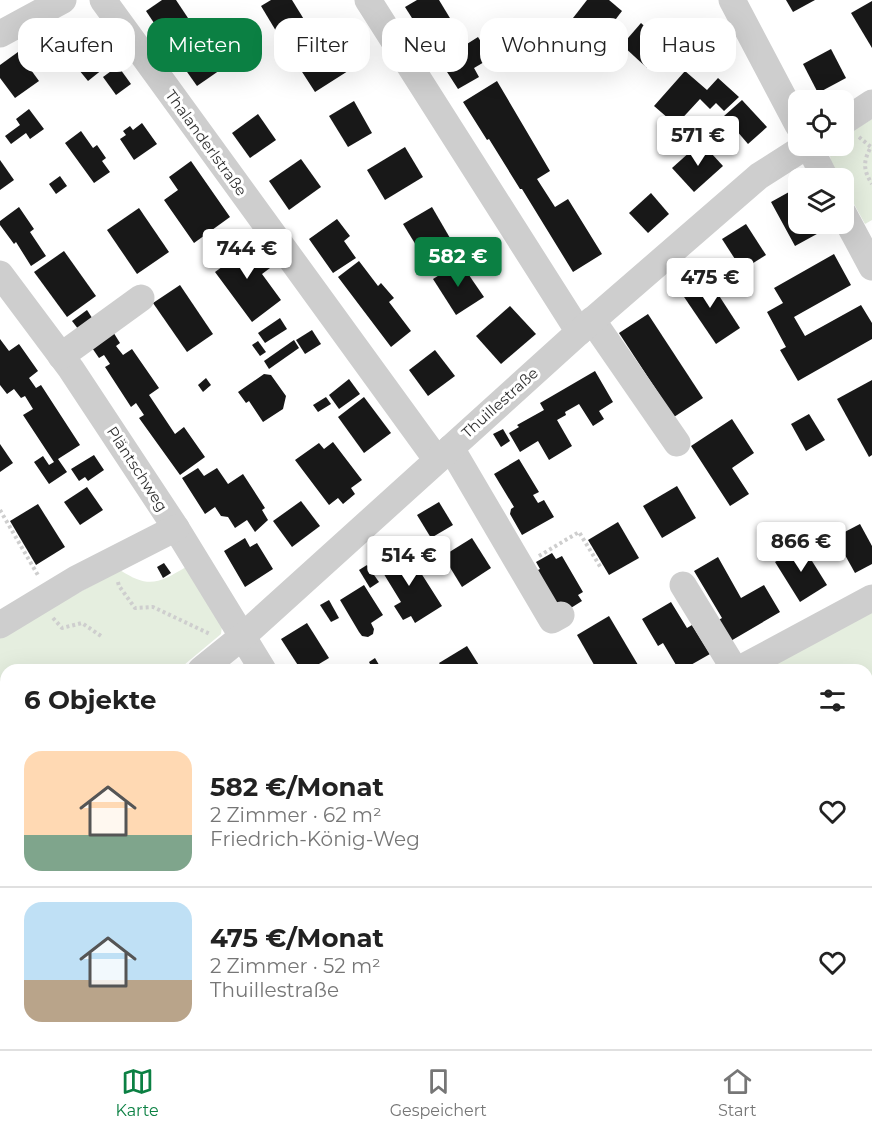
<!DOCTYPE html>
<html lang="de">
<head>
<meta charset="utf-8">
<style>
  :root { --surface:#fff; --page:#f6f6f6; --text:#222; --muted:#767676; --line:#e0e0e0; --accent:#0b8043 }
  body { margin:0; font-family:Montserrat,sans-serif; background:var(--page); color:var(--text); height:100vh; display:flex; flex-direction:column; font-size:22px; white-space:nowrap }
  * { box-sizing:border-box; margin:0 }
  p { font-size:20px; color:var(--muted) }
  .icon { flex:none; width:33px; height:33px; fill:none; stroke:currentColor; stroke-width:2; stroke-linecap:round; stroke-linejoin:round }
  .map { position:relative; flex:1; overflow:hidden }
  .details { position:absolute; left:0px; top:664px; width:873px; height:386px; display:flex; flex-direction:column; background:var(--surface); border-radius:18px 18px 0 0; box-shadow:0 6px 24px #0002 }
  .details>* { flex:none }
  .hud { position:absolute; left:18px; top:18px; width:837px; height:54px; display:flex; gap:12px }
  .tools { position:absolute; left:788px; top:90px; display:grid; gap:12px }
  .tools a { display:grid; place-items:center; width:66px; height:66px; border-radius:12px; background:var(--surface); box-shadow:0 6px 24px #0002; font-size:30px }
  .price { position:absolute; translate:-50% -51px; padding:0 14px; border-radius:6px; background:#fff; color:#222; font-size:20px; line-height:39px; filter:drop-shadow(0 2px 3px #0008) }
  .price::after { content:''; position:absolute; left:50%; top:36px; width:18px; height:14px; margin-left:-9px; background:inherit; clip-path:polygon(0 0,100% 0,50% 100%) }
  .price.current { background:var(--accent); color:#fff }
  ul { padding:0; list-style:none }
  li { display:flex; align-items:center; gap:18px; height:150px; padding:0 24px }
  li+li { border-top:2px solid var(--line) }
  li span { display:grid; place-items:center; flex:none; width:168px; height:120px; border-radius:18px; color:#555 }
  li>.icon { margin-inline-start:auto }
  span .icon { width:72px; height:72px; fill:#fffc; stroke-width:1 }
  li b { font-size:26px }
  h2 { display:flex; justify-content:space-between; align-items:center; height:72px; padding:0 24px; font-size:26px }
  .tag { padding:0 21px; border-radius:18px; background:var(--surface); box-shadow:0 6px 24px #0002; font-size:21px; line-height:54px }
  .tag.current { background:var(--accent); color:#fff }
  .menu { display:flex; justify-content:space-around; align-items:center; height:84px; border-top:2px solid var(--line); background:var(--surface); font-size:16px; color:var(--muted) }
  .menu a { display:grid; justify-items:center; gap:3px }
  .menu .current { color:var(--accent) }
  .map>svg:first-child { display:block }
  .green { fill:#e5eedf }
  .building { fill:#181818 }
  .lines { fill:none; stroke-linecap:round; stroke-linejoin:round }
  .path { stroke:#cecece; stroke-width:4; stroke-dasharray:3 3; stroke-linecap:butt }
  .minor { stroke:#cecece; stroke-width:27 }
  .labels { text-anchor:middle; stroke-width:6; stroke-linejoin:round; paint-order:stroke }
  .street-label { font-size:15px; fill:#313131; stroke:#fff }
</style>
</head>
<body>
<div class="map">
<svg width="872" height="1049" viewBox="0 0 872 1049">
  <rect width="100%" height="100%" fill="#fff"/>
  <!-- green -->
  <g class="green">
    <path d="M872 119V220L865 224 843 184V178H840L831 164 829 146H843V137Z"/>
    <path d="M186 567 222 626 221 634 178 670H6V796L0 800V636L120 570C149 589 159 583 186 567Z"/>
    <path d="M872 606V708L867 711V670H755Z"/>
  </g>
  <!-- building -->
  <g class="building">
    <path d="M162 0H176L190 21 164 38 146 11Z"/>
    <path d="M271 0H292L305 21 279 36 261 6Z"/>
    <path d="M417 0H439L456 28 429 45 405 7Z"/>
    <path d="M587 0H609L622 11 593 49 566 27Z"/>
    <path d="M786 0H815L793 12Z"/>
    <path d="M872 1V48L851 13Z"/>
    <path d="M641 23 667 47 647 68 622 45Z"/>
    <path d="M340 32 350 47 338 55 348 71 315 92 295 61Z"/>
    <path d="M478 37 491 58 474 68 479 77 458 89 440 61Z"/>
    <path d="M79 41 84 48 90 43 108 65 88 81 70 59 73 57 68 51Z"/>
    <path d="M207 43 223 68 197 86 180 62Z"/>
    <path d="M831 49 846 78 818 93 803 64Z"/>
    <path d="M18 52 39 81 15 98 0 78V65Z"/>
    <path d="M118 66 131 84 116 95 103 77Z"/>
    <path d="M685 71 707 90 718 78 739 97 724 111 716 103 710 109 700 99 676 125 654 106Z"/>
    <path d="M497 81 550 171 537 179 555 207 568 199 602 254 573 272 522 189H520L489 139 487 140 463 102Z"/>
    <path d="M742 100 767 127 748 144 724 116Z"/>
    <path d="M354 101 372 133 348 147 329 116Z"/>
    <path d="M29 109 44 129 30 139 26 133 11 144 5 136 20 125 16 119Z"/>
    <path d="M258 114 276 140 250 158 232 133Z"/>
    <path d="M142 123 157 144 134 160 120 139 126 135 123 131 130 126 133 130Z"/>
    <path d="M81 131 93 148 97 145 106 158 102 161 110 172 94 183 65 143Z"/>
    <path d="M701 142 723 166 694 192 672 168Z"/>
    <path d="M405 147 423 177 385 200 367 170Z"/>
    <path d="M301 159 321 187 289 210 269 181Z"/>
    <path d="M0 160 14 180 0 190Z"/>
    <path d="M191 161 230 217 194 243 164 200 178 190 169 177Z"/>
    <path d="M60 176 67 186 56 194 49 184Z"/>
    <path d="M798 187V224H823L826 229 795 246 771 202Z"/>
    <path d="M651 193 669 214 648 233 629 213Z"/>
    <path d="M19 207 34 229 30 232 46 256 31 266 16 242 14 244 0 225V221Z"/>
    <path d="M432 207 450 238 422 255 403 224Z"/>
    <path d="M139 208 169 252 137 274 107 230Z"/>
    <path d="M337 219 350 236 344 241 356 258 333 273 309 239Z"/>
    <path d="M746 224 766 255 742 270 722 239Z"/>
    <path d="M229 242 238 255 252 244 270 268 262 274 281 300 252 322 215 272 226 264 217 251Z"/>
    <path d="M64 251 96 296 67 317 34 272Z"/>
    <path d="M834 254 851 285 794 317 805 336 861 305 872 323V339L798 381 780 350 786 347 767 312 783 303 774 288Z"/>
    <path d="M359 261 378 286 381 283 394 298 389 302 411 331 391 347 338 277Z"/>
    <path d="M460 262 484 297 456 315 433 279Z"/>
    <path d="M705 274 740 328 716 344 680 291Z"/>
    <path d="M180 285 213 334 187 352 153 303Z"/>
    <path d="M510 306 536 334 501 364 476 336Z"/>
    <path d="M87 310 96 324 82 334 72 321Z"/>
    <path d="M648 314 703 398 674 417 619 333Z"/>
    <path d="M280 318 287 329 265 343 258 333Z"/>
    <path d="M110 327 120 343 116 346 123 355 132 349 159 388 149 395 175 434 184 427 205 457 180 475 139 418 144 415 136 403 131 407 105 367 110 364 104 355 99 358 88 342Z"/>
    <path d="M312 330 321 344 305 354 296 340Z"/>
    <path d="M0 339 9 351 19 344 38 371 29 378 36 388 41 385 80 445 58 459 67 472 49 484 34 462 43 456 49 465 54 462 23 415 33 409 25 396 21 398 14 389 7 394 0 385Z"/>
    <path d="M294 340 299 348 269 369 264 361Z"/>
    <path d="M258 341 266 352 260 356 252 345Z"/>
    <path d="M435 350 455 376 428 396 409 370Z"/>
    <path d="M595 371 613 402 599 411 604 419 593 426 579 404 565 412 566 415 557 420 572 446 549 460 538 441 520 452 509 433 519 427 517 425 544 410 540 403Z"/>
    <path d="M264 374 271 375 286 396 283 409 263 422 249 401 246 403 238 392Z"/>
    <path d="M206 378 211 385 203 392 198 385Z"/>
    <path d="M349 379 360 394 339 409 329 395Z"/>
    <path d="M872 380V455L869 457 837 399Z"/>
    <path d="M326 397 331 404 318 412 313 405Z"/>
    <path d="M364 397 391 433 364 453 338 417Z"/>
    <path d="M809 414 825 440 806 451 791 424Z"/>
    <path d="M732 419 754 453 732 468 749 494 730 506 691 446Z"/>
    <path d="M503 429 510 441 501 447 493 434Z"/>
    <path d="M333 442 362 480 351 488 355 494 343 504 338 498 329 505 295 460 319 443 324 449Z"/>
    <path d="M0 444 13 463 0 472Z"/>
    <path d="M94 455 104 470 88 481 85 477 79 481 71 469Z"/>
    <path d="M519 459 539 492 533 495 538 503 544 500 554 517 522 535 510 514 511 509 514 507 494 474Z"/>
    <path d="M198 468 204 476 217 468 228 484 243 474 265 508 262 510 268 520 255 532 247 520 235 528 228 517 221 516 215 507 205 514 182 478Z"/>
    <path d="M677 486 696 518 662 538 643 506Z"/>
    <path d="M87 487 103 510 80 525 64 502Z"/>
    <path d="M301 501 320 526 292 547 273 521Z"/>
    <path d="M439 502 453 525 431 538 417 515Z"/>
    <path d="M38 504 65 547 36 565 10 521Z"/>
    <path d="M618 522 639 558 609 575 588 540Z"/>
    <path d="M860 524 872 546V564L855 573 835 537Z"/>
    <path d="M245 538 250 547 257 543 273 569 245 587 224 551Z"/>
    <path d="M472 538 491 568 462 587 443 556Z"/>
    <path d="M802 545 827 585 800 602 775 562Z"/>
    <path d="M385 551 391 561 407 551 442 606 415 623 411 616 403 620 394 606 401 602 374 558Z"/>
    <path d="M552 553 556 559 562 556 583 592 578 595 582 601 566 611 553 609 532 573 540 569 536 562Z"/>
    <path d="M718 557 741 598 764 585 780 612 729 642 717 621 722 618 694 571Z"/>
    <path d="M164 563 171 573 163 578 157 567Z"/>
    <path d="M367 565 379 582 370 588 359 570Z"/>
    <path d="M364 585 383 615 371 623 374 629 373 634 368 637 362 636 359 632 340 600Z"/>
    <path d="M329 600 339 618 331 622 320 605Z"/>
    <path d="M671 602 687 628 692 625 710 654 682 670H679L663 643 658 646 642 619Z"/>
    <path d="M609 616 641 670H597L577 635Z"/>
    <path d="M307 623 329 658 309 670H301L281 639Z"/>
    <path d="M467 646 482 670H444L439 663Z"/>
    <path d="M375 658 382 670H373L369 662Z"/>
    <path d="M867 770 872 778V795L867 798Z"/>
    <path d="M867 881 872 889V922L867 925Z"/>
    <path d="M6 976V1004L0 994V980Z"/>
    <path d="M278 1044H320L323 1049H281Z"/>
    <path d="M391 1044H424L427 1049H383Z"/>
    <path d="M521 1044H560L562 1047 559 1049H518L522 1046Z"/>
    <path d="M813 1044H863L866 1049H816Z"/>
  </g>
  <g class="lines">
    <!-- path -->
    <g class="path">
      <path d="M859 137 871 147C863 161 863 170 872 184"/>
      <path d="M0 510 39 577"/>
      <path d="M539 556 579 532 601 568"/>
      <path d="M118 582 119 586 135 608 153 607 210 634"/>
      <path d="M53 618 62 628 82 623 101 636"/>
      <path d="M264 1044 267 1049"/>
      <path d="M367 1044 370 1049"/>
      <path d="M578 1049 582 1044"/>
    </g>
    <!-- minor -->
    <g class="minor">
      <path d="M103 0 437 460"/>
      <path d="M368 0 579 332"/>
      <path d="M732 0 798 125"/>
      <path d="M0 34 63 0"/>
      <path d="M843 122 872 103"/>
      <path d="M809 146 825 178"/>
      <path d="M843 213 872 267"/>
      <path d="M0 274 71 369 176 528 263 670"/>
      <path d="M592 320 677 443"/>
      <path d="M61 356 141 298"/>
      <path d="M451 448 552 620 561 615"/>
      <path d="M683 585 735 670"/>
      <path d="M0 625 76 579 176 528"/>
      <path d="M201 670 243 636 579 332 759 176 806 146"/>
      <path d="M738 670 872 598"/>
      <path d="M867 718 872 716"/>
      <path d="M0 817 6 813"/>
      <path d="M0 849 6 859"/>
      <path d="M867 1000 872 1009"/>
      <path d="M120 1044 123 1049"/>
      <path d="M475 1044 477 1049"/>
    </g>
  </g>
  <g class="labels">
    <!-- street labels -->
    <g class="street-label">
      <text transform="translate(206 143) rotate(54)" y="5">Thalanderlstraße</text>
      <text transform="translate(500 403) rotate(-42)" y="5">Thuillestraße</text>
      <text transform="translate(137 469) rotate(57)" y="5">Pläntschweg</text>
    </g>
  </g>
</svg>
<div class="tools">
<a><svg class="icon" aria-label="locate" viewBox="0 0 24 24"><circle cx="12" cy="12" r="6"/><path d="M12 2v4M12 18v4M2 12h4M18 12h4"/></svg></a>
<a><svg class="icon" aria-label="layers" viewBox="0 0 24 24"><path d="M12 4l9 5-9 5-9-5zM3 14l9 5 9-5"/></svg></a>
</div>
<b class="price" style="left:698px;top:167px">571 €</b>
<b class="price" style="left:247px;top:280px">744 €</b>
<b class="price current" style="left:458px;top:288px">582 €</b>
<b class="price" style="left:710px;top:309px">475 €</b>
<b class="price" style="left:801px;top:573px">866 €</b>
<b class="price" style="left:409px;top:587px">514 €</b>
<div class="hud">
<a class="tag">Kaufen</a>
<a class="tag current">Mieten</a>
<a class="tag">Filter</a>
<a class="tag">Neu</a>
<a class="tag">Wohnung</a>
<a class="tag">Haus</a>
</div>
<section class="details">
<h2>6 Objekte<svg class="icon" aria-label="filters" viewBox="0 0 24 24"><path d="M4 7h16M4 17h16"/><circle cx="9" cy="7" r="2"/><circle cx="15" cy="17" r="2"/></svg></h2>
<ul>
<li><span style="background:linear-gradient(#ffd9b3 70%,#7fa58c 0)"><svg class="icon" aria-label="home" viewBox="0 0 24 24"><path d="M3 11l9-7 9 7M6 9v11h12V9"/></svg></span><div><b>582 €/Monat</b><p>2 Zimmer · 62 m²</p><p>Friedrich-König-Weg</p></div><svg class="icon" aria-label="heart" viewBox="0 0 24 24"><path d="M12 20l-8-8c-3-5 5-10 8-4 3-6 11-1 8 4z"/></svg></li>
<li><span style="background:linear-gradient(#bfe0f5 65%,#b9a48a 0)"><svg class="icon" aria-label="home" viewBox="0 0 24 24"><path d="M3 11l9-7 9 7M6 9v11h12V9"/></svg></span><div><b>475 €/Monat</b><p>2 Zimmer · 52 m²</p><p>Thuillestraße</p></div><svg class="icon" aria-label="heart" viewBox="0 0 24 24"><path d="M12 20l-8-8c-3-5 5-10 8-4 3-6 11-1 8 4z"/></svg></li>
</ul>
</section>
</div>
<nav class="menu">
<a class="current"><svg class="icon" aria-label="map" viewBox="0 0 24 24"><path d="M3 6l6-2 6 2 6-2v14l-6 2-6-2-6 2zM9 4v14M15 6v14"/></svg>Karte</a>
<a><svg class="icon" aria-label="saved" viewBox="0 0 24 24"><path d="M7 4h10v16l-5-4-5 4z"/></svg>Gespeichert</a>
<a><svg class="icon" aria-label="home" viewBox="0 0 24 24"><path d="M3 11l9-7 9 7M6 9v11h12V9"/></svg>Start</a>
</nav>
</body>
</html>
